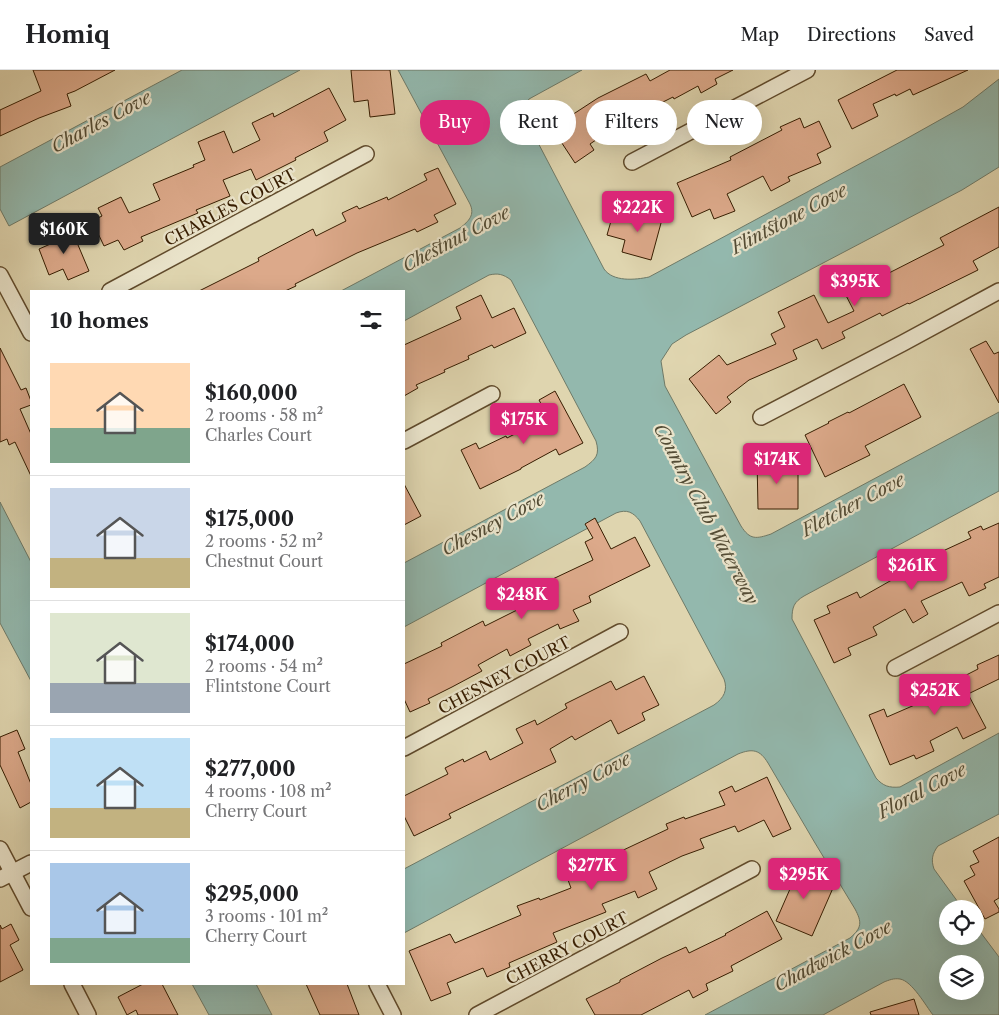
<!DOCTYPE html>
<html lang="en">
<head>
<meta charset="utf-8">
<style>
  :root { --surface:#fff; --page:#f2f2f2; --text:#202124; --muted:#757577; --line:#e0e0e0; --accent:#db2777 }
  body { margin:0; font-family:"Libre Caslon Text",serif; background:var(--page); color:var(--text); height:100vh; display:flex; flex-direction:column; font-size:19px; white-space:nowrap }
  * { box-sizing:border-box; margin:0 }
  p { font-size:16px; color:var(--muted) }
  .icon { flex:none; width:28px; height:28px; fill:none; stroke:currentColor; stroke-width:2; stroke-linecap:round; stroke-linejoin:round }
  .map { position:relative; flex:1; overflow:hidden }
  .details { position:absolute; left:30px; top:220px; width:375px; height:695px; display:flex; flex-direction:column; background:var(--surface); border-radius:0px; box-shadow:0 5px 20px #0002 }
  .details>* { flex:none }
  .guide { position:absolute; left:420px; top:30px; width:475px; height:45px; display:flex; gap:10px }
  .buttons { position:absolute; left:939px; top:830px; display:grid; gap:10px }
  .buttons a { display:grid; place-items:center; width:45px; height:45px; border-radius:50%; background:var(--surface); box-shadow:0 5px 20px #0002; font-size:25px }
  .price { position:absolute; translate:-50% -42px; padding:0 11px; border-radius:5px; background:var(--accent); color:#fff; font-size:16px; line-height:32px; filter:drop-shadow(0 1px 2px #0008) }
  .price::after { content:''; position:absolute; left:50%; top:30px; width:15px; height:11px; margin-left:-8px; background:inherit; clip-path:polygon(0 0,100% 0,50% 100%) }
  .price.current { background:#222; color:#fff }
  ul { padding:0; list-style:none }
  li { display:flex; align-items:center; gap:15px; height:125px; padding:0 20px }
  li+li { border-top:1px solid var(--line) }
  li span { display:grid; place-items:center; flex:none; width:140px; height:100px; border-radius:0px; color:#555 }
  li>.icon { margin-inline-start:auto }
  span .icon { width:60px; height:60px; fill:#fffc; stroke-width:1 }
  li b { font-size:21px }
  h2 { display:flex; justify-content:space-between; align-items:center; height:60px; padding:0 20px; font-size:21px }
  .tag { padding:0 18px; border-radius:22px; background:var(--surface); box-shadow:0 5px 20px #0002; font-size:18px; line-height:45px }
  .tag.current { background:var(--accent); color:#fff }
  header { display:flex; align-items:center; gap:30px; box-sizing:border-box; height:70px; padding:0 25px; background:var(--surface); border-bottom:1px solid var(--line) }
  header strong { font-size:24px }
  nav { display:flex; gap:28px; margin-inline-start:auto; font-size:18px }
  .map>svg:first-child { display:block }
  .water { fill:#93b8ad; stroke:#6e7a68; fill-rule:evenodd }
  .building { fill:#dca98a; stroke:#371d01 }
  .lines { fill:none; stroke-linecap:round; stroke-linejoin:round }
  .street-casing { stroke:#614b2c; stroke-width:18 }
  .street { stroke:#eae4cb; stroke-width:15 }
  .labels { text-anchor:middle; stroke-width:4.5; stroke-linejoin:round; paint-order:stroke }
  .street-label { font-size:16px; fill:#371d01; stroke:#eae4cb }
  .water-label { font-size:18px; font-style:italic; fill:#534c35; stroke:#eae4cb }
</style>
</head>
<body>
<header>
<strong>Homiq</strong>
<nav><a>Map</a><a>Directions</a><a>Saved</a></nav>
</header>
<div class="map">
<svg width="999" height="945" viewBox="0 0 999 945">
  <rect width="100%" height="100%" fill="#dfd5af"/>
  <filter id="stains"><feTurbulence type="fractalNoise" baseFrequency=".004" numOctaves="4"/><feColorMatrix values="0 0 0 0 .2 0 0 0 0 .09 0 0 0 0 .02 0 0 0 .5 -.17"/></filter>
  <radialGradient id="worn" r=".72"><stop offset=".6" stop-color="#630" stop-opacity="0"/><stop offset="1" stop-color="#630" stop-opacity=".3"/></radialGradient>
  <!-- water -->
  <g class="water">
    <path d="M182 0H300L9 156 0 139V97Z"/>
    <path d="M398 0H582L529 29 523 38V44L604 199C613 212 635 210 649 207L904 70 963 37 999 9V97L962 120 686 265 672 274 661 291 665 316 741 456C750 470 756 469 771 464L999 342V421L804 526C794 532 792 537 792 549L876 708C883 716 889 718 900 717L999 663V744L938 776C932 784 931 790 934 799L963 839H948V866H975V855L999 887V945H933C926 936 912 911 900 909 894 908 889 910 884 912L823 945H705L850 868C862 858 862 852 855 839L815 773 768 693C760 680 753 678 738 684L404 863V799L714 635C724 628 728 620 724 609L640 451C633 442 627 439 616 443L404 557V493L585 397C596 389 600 385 596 371L511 210C503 204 498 203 489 205L404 251V221H341L460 158C469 151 475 145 470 134ZM948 894H975V921H948Z"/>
    <path d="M0 432 31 492V611L0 553Z"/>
    <path d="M192 914H256L272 945H209Z"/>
  </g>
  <!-- building -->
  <g class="building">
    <path d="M33 0H115L75 21 67 24 71 36 39 48 0 66V40L41 21Z"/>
    <path d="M351 0H390L395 44 370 47 368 30 354 32Z"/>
    <path d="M670 0H733L715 9 717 14 701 23 698 16 674 29 673 27 611 58 612 59 590 74 594 80 575 93 552 58 598 28 646 4 650 11Z"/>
    <path d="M897 0H968L913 25 910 19 896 26 895 24 873 34 878 46 852 59 838 30Z"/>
    <path d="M329 18 346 50 324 62 328 71 295 88 296 90 256 110 251 99 223 110 230 126 196 140 198 143 141 167 143 171 124 180 118 170 104 176 92 151 102 146 98 138 121 127 129 143 160 130 153 114 194 97 193 95 205 90 198 72 224 61 233 83 260 70 252 53 273 43 274 47Z"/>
    <path d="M800 48 804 58 819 51 831 77 817 84 821 93 788 107 790 111 771 121 763 106 727 124 735 141 714 149 710 139 692 147 677 113 731 90 730 87 782 60 780 57Z"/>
    <path d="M438 98 456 134 434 145 438 152 417 162 415 159 357 183 295 214 296 216 285 221H199L259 191 258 188 313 159 316 166 346 151 342 143 357 136 359 139 387 127 388 130 427 110 424 104Z"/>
    <path d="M644 137 664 142 651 190 622 182 625 170 607 165 613 144 639 152Z"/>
    <path d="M999 137V177L973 191 978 200 909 234 908 233 882 246 880 243 842 262 845 268 822 279 817 269 793 280 797 289 749 310 727 327 731 332 716 344 689 309 719 285 727 295 776 274 771 264 785 257 778 242 814 225 828 253 854 241 841 216 881 196 885 205 944 175 940 168Z"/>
    <path d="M70 156 89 201 68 210 63 199 49 205 39 179 55 172 51 163Z"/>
    <path d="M481 225 492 248 514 238 526 263 494 278 492 275 468 286 469 289 444 300 445 302 416 315 418 318 404 326V275L461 249 456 237Z"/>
    <path d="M986 271 994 284 999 282V333L970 279Z"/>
    <path d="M0 278 21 320 26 318 31 331V335L20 339 31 364V406L15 372 9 375 7 369 0 372Z"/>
    <path d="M904 314 921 347 865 376 870 385 825 407 805 365 829 353 828 352 848 342 849 343Z"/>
    <path d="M555 321 583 373 559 385 556 379 521 398V399L480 419 461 380 476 373 479 379 506 366 507 368 548 347 539 330Z"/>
    <path d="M757 389H781V397H798V439H758Z"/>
    <path d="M404 414 421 446 404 455Z"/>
    <path d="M595 448 611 479 635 467 650 496 589 526 591 532 573 540 579 551 560 559 558 554 528 569 531 575 510 586 507 579 478 595 482 601 452 617 428 629 430 633 410 642 404 629V594L442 576 441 573 483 551 485 556 545 526 540 515 593 490 585 472 593 468 585 454Z"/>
    <path d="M999 453V507L984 514 986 518 969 526 962 512 921 531 928 544 913 553 905 539 873 557 877 565 848 578 851 585 834 593 814 550 830 543 827 536 857 522 860 528 920 494 919 492 971 468 968 462 981 456 983 460Z"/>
    <path d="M999 585V609L968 624 986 658 963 669 957 657 930 671 934 681 916 689 914 685 890 695 869 645 884 639 887 647 933 627 931 623 978 599 977 595Z"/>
    <path d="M644 606 659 635 642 643 645 650 618 664 611 650 575 670 572 666 550 679 556 692 449 744 451 748 414 766 404 746V726L448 704 445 698 463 689 464 692 486 681 490 690 523 673 516 659 535 650 537 655 567 638 565 634 611 611 616 620Z"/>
    <path d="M17 660 25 679 18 682 31 714V732L20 738 0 695V667Z"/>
    <path d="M767 707 791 759 773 767 764 750 738 762 735 756 700 769 704 778 682 786 649 802 657 819 638 828 635 821 602 834 606 842 553 863 557 872 509 893 510 897 487 907 483 898 447 913 451 923 431 931 409 881 450 864 455 873 521 845 517 836 539 828 540 830 571 818 568 810 620 789 617 783 668 759 666 754 684 747 685 749 725 735 719 722 732 716 735 722Z"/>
    <path d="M999 767V828L994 831 999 839V842L985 849 964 811 975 805 970 796 979 792 973 781Z"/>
    <path d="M797 792 820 802 817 811 833 818 812 866 776 851 790 819 786 817Z"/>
    <path d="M767 841 782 869 731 896 733 901 706 914 708 920 693 928 689 920 641 945H595L586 929 620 912V910L662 888 686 877 689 883 726 865 725 864Z"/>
    <path d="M11 854 19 870 10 875 23 900 0 912V855L2 859Z"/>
    <path d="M143 914H162L178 945H138L136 940 127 945 118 927Z"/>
    <path d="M306 914H347L359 945H320Z"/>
    <path d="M914 929 919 945H871L870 942Z"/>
  </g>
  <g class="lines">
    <defs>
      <g id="street">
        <path d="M632 92 807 0"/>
        <path d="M0 205 31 263"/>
        <path d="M110 221 366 84"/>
        <path d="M761 347 903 273 999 221"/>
        <path d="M404 371 492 324"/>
        <path d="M895 598 999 543"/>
        <path d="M404 678 620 562"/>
        <path d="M0 779 31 838"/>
        <path d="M0 809 31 793"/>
        <path d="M72 914 88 945"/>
        <path d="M377 914 393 945"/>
        <path d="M477 945 752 799"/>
      </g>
    </defs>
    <!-- street casing -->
    <use href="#street" class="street-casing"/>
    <!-- street -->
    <use href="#street" class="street"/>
  </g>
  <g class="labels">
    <!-- street labels -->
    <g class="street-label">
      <text transform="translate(230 137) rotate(-28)" y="6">CHARLES COURT</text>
      <text transform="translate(504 605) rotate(-28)" y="6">CHESNEY COURT</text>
      <text transform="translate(567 878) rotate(-28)" y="6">CHERRY COURT</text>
    </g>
    <!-- water labels -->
    <g class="water-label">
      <text transform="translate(101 52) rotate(-28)" y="6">Charles Cove</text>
      <text transform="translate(789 149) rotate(-28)" y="6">Flintstone Cove</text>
      <text transform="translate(456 169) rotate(-28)" y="6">Chestnut Cove</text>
      <text transform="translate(853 435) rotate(-28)" y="6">Fletcher Cove</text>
      <text transform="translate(706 444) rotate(62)" y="6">Country Club Waterway</text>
      <text transform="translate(493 454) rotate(-28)" y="6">Chesney Cove</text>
      <text transform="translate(583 712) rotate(-28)" y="6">Cherry Cove</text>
      <text transform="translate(922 721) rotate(-28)" y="6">Floral Cove</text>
      <text transform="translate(833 886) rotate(-28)" y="6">Chadwick Cove</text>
    </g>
  </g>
  <rect width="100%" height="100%" filter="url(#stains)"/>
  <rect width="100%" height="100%" fill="url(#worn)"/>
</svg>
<div class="buttons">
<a><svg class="icon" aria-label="locate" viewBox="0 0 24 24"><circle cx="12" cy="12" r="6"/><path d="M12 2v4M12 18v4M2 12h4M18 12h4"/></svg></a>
<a><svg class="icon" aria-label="layers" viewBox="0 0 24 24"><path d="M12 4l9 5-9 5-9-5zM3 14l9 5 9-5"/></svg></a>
</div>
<b class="price" style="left:638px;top:163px">$222K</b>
<b class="price current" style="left:64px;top:185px">$160K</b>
<b class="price" style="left:855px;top:237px">$395K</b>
<b class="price" style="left:524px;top:375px">$175K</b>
<b class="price" style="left:777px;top:415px">$174K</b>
<b class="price" style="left:912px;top:521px">$261K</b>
<b class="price" style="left:522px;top:550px">$248K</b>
<b class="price" style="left:935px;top:646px">$252K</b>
<b class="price" style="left:592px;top:821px">$277K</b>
<b class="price" style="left:804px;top:830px">$295K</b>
<div class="guide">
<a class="tag current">Buy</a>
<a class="tag">Rent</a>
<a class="tag">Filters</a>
<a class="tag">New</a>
</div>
<section class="details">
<h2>10 homes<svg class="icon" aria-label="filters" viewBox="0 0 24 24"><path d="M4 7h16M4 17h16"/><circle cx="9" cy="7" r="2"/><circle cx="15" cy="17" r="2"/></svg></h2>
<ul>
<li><span style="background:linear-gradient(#ffd9b3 65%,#7fa58c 0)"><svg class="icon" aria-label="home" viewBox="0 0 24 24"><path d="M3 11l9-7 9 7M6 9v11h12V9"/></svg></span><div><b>$160,000</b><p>2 rooms · 58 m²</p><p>Charles Court</p></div></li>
<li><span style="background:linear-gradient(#c9d6e8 70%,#c2b280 0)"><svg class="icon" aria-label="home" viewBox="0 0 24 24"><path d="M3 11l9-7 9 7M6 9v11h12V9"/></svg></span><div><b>$175,000</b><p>2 rooms · 52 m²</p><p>Chestnut Court</p></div></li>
<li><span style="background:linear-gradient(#dfe7d0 70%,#9aa5b1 0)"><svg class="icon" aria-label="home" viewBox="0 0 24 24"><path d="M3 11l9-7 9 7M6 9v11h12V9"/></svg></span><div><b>$174,000</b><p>2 rooms · 54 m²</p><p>Flintstone Court</p></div></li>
<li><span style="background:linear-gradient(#bfe0f5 70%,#c2b280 0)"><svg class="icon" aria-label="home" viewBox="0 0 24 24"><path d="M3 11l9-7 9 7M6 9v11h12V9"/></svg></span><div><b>$277,000</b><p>4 rooms · 108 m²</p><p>Cherry Court</p></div></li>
<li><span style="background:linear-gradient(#a9c7e8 75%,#7fa58c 0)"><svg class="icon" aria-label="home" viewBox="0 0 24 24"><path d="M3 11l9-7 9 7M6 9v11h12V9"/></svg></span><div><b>$295,000</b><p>3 rooms · 101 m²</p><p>Cherry Court</p></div></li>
</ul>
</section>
</div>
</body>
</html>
